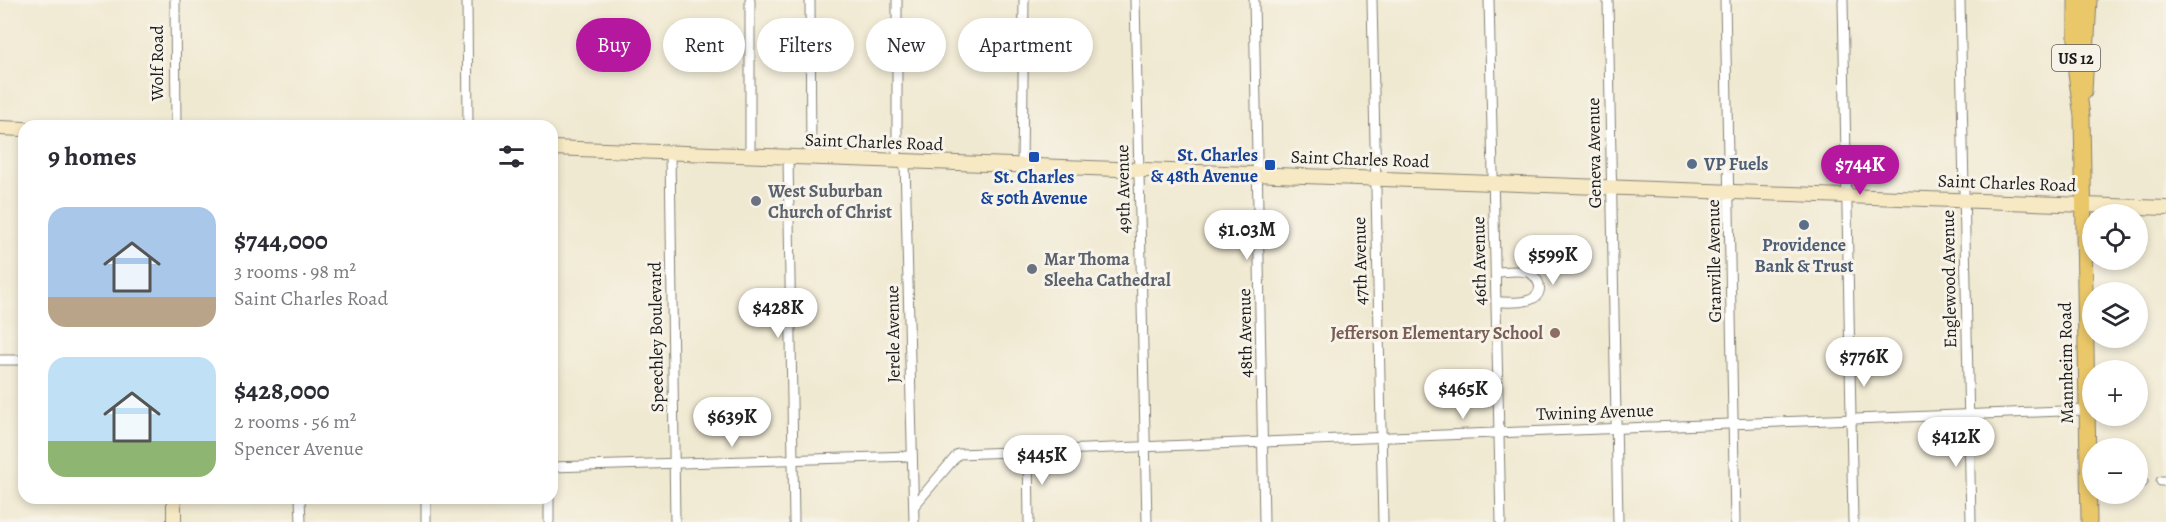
<!DOCTYPE html>
<html lang="en">
<head>
<meta charset="utf-8">
<style>
  :root { --surface:#fff; --page:#f2f2f3; --text:#2b2b33; --muted:#7c7c81; --accent:#b5179e }
  body { margin:0; font-family:Alegreya,serif; background:var(--page); color:var(--text); height:100vh; display:flex; flex-direction:column; font-size:22px; white-space:nowrap }
  * { box-sizing:border-box; margin:0 }
  p { font-size:20px; color:var(--muted) }
  .icon { flex:none; width:33px; height:33px; fill:none; stroke:currentColor; stroke-width:2; stroke-linecap:round; stroke-linejoin:round }
  .map { position:relative; flex:1; overflow:hidden }
  .side { position:absolute; left:18px; top:120px; width:540px; height:384px; display:flex; flex-direction:column; background:var(--surface); border-radius:18px; box-shadow:0 3px 9px #0003 }
  .side>* { flex:none }
  .top-card { position:absolute; left:576px; top:18px; width:570px; height:54px; display:flex; gap:12px }
  .fabs { position:absolute; left:2082px; top:204px; display:grid; gap:12px }
  .fabs a { display:grid; place-items:center; width:66px; height:66px; border-radius:50%; background:var(--surface); box-shadow:0 3px 9px #0003; font-size:30px }
  .price { position:absolute; translate:-50% -51px; padding:0 14px; border-radius:21px; background:#fff; color:#222; font-size:20px; line-height:39px; filter:drop-shadow(0 2px 3px #0008) }
  .price::after { content:''; position:absolute; left:50%; top:36px; width:18px; height:14px; margin-left:-9px; background:inherit; clip-path:polygon(0 0,100% 0,50% 100%) }
  .price.active { background:var(--accent); color:#fff }
  ul { padding:0; list-style:none }
  li { display:flex; align-items:center; gap:18px; height:150px; padding:0 30px }
  li span { display:grid; place-items:center; flex:none; width:168px; height:120px; border-radius:18px; color:#555 }
  li>.icon { margin-inline-start:auto }
  span .icon { width:72px; height:72px; fill:#fffc; stroke-width:1 }
  li b { font-size:26px }
  h2 { display:flex; justify-content:space-between; align-items:center; height:72px; padding:0 30px; font-size:26px }
  .chip { padding:0 21px; border-radius:27px; background:var(--surface); box-shadow:0 3px 9px #0003; font-size:21px; line-height:54px }
  .chip.active { background:var(--accent); color:#fff }
  .map>svg:first-child { display:block }
  .lines { fill:none; stroke-linecap:round; stroke-linejoin:round }
  .minor-casing { stroke:#868276; stroke-width:11 }
  .secondary-casing { stroke:#868276; stroke-width:16 }
  .primary-casing { stroke:#868276; stroke-width:17 }
  .minor { stroke:#fff; stroke-width:9 }
  .secondary { stroke:#f7e9c3; stroke-width:14 }
  .primary { stroke:#eac769; stroke-width:15 }
  .transit-dot { fill:#1a4fb4; stroke:#f7f3e8; stroke-width:2 }
  .service-dot { fill:#5c6f8a; stroke:#f7f3e8; stroke-width:2 }
  .worship-dot { fill:#6b7280; stroke:#f7f3e8; stroke-width:2 }
  .education-dot { fill:#8d6e63; stroke:#f7f3e8; stroke-width:2 }
  .labels { text-anchor:middle; stroke-width:6; stroke-linejoin:round; paint-order:stroke }
  .shield { fill:#f7f3e8; stroke:#5e5c59; stroke-width:1.5 }
  .shield-label { font-size:16px; font-weight:bold; fill:#1c1c1c }
  .street-label { font-size:18px; fill:#1c1c1c; stroke:#f7f3e8 }
  .transit-label { font-size:18px; font-weight:bold; fill:#164399; stroke:#f7f3e8; text-anchor:end }
  .service-label { font-size:18px; font-weight:bold; fill:#4e5e75; stroke:#f7f3e8; text-anchor:start }
  .worship-label { font-size:18px; font-weight:bold; fill:#5b616d; stroke:#f7f3e8; text-anchor:start }
  .education-label { font-size:18px; font-weight:bold; fill:#785e54; stroke:#f7f3e8; text-anchor:end }
</style>
</head>
<body>
<div class="map">
<svg width="2166" height="522" viewBox="0 0 2166 522">
  <rect width="100%" height="100%" fill="#f7f3e8"/>
  <filter id="ink" filterUnits="userSpaceOnUse"><feTurbulence type="fractalNoise" baseFrequency=".0167" numOctaves="2"/><feDisplacementMap in="SourceGraphic" scale="12" xChannelSelector="R" yChannelSelector="G"/><feConvolveMatrix kernelMatrix="1 2 1 2 8 2 1 2 1" color-interpolation-filters="sRGB"/></filter>
  <filter id="wash" filterUnits="userSpaceOnUse"><feTurbulence type="fractalNoise" baseFrequency=".008" numOctaves="4" result="noise"/><feDisplacementMap in="SourceGraphic" scale="24" xChannelSelector="R" yChannelSelector="G"/><feGaussianBlur stdDeviation="1.35" result="paint"/><feColorMatrix in="noise" values="0 0 0 0 0 0 0 0 0 0 0 0 0 0 0 0 0 1.4 0 .05"/><feComposite in="paint" operator="in"/></filter>
  <g filter="url(#wash)">
    <rect width="100%" height="100%" fill="#f0e9d1"/>
  </g>
  <g filter="url(#ink)">
    <g class="lines">
      <defs>
        <g id="minor">
          <path d="M175 0 176 126"/>
          <path d="M467 0 468 126"/>
          <path d="M750 0V155"/>
          <path d="M810 0 811 157"/>
          <path d="M1135 0 1147 522"/>
          <path d="M1254 0 1264 522"/>
          <path d="M1372 0 1383 522"/>
          <path d="M1489 0 1501 522"/>
          <path d="M1608 0 1618 522"/>
          <path d="M1725 0 1735 522"/>
          <path d="M1843 0 1853 522"/>
          <path d="M1960 0 1971 522"/>
          <path d="M670 152 675 522"/>
          <path d="M788 157 794 522"/>
          <path d="M897 161V0"/>
          <path d="M905 161 914 522"/>
          <path d="M1022 165 1024 0"/>
          <path d="M1496 272C1506 272 1521 269 1530 273 1534 275 1537 279 1539 284 1544 306 1509 302 1497 302"/>
          <path d="M0 360H24"/>
          <path d="M1028 450 1029 522"/>
          <path d="M552 467 912 456"/>
          <path d="M2161 481H2166"/>
          <path d="M2138 482H2143"/>
          <path d="M300 498 301 522"/>
          <path d="M426 498V522"/>
          <path d="M549 498V522"/>
          <path d="M914 506 958 454 2086 410"/>
        </g>
        <g id="secondary">
          <path d="M0 128 24 129"/>
          <path d="M552 148 2166 208"/>
          <path d="M174 498V522"/>
        </g>
        <g id="primary">
          <path d="M2076 0V74L2082 116 2089 522"/>
          <path d="M2084 92 2089 0"/>
        </g>
      </defs>
      <!-- minor casing -->
      <use href="#minor" class="minor-casing"/>
      <!-- secondary casing -->
      <use href="#secondary" class="secondary-casing"/>
      <!-- primary casing -->
      <use href="#primary" class="primary-casing"/>
      <!-- minor -->
      <use href="#minor" class="minor"/>
      <!-- secondary -->
      <use href="#secondary" class="secondary"/>
      <!-- primary -->
      <use href="#primary" class="primary"/>
    </g>
  </g>
  <!-- markers -->
  <g class="transit-dot">
    <rect x="1028" y="151" width="12" height="12" rx="3"/>
    <rect x="1264" y="159" width="12" height="12" rx="3"/>
  </g>
  <g class="service-dot">
    <circle cx="1692" cy="164" r="6"/>
    <circle cx="1804" cy="225" r="6"/>
  </g>
  <g class="worship-dot">
    <circle cx="756" cy="201" r="6"/>
    <circle cx="1032" cy="269" r="6"/>
  </g>
  <circle class="education-dot" cx="1555" cy="333" r="6"/>
  <g class="labels">
    <!-- shield labels -->
    <rect class="shield" x="2052" y="45" width="48" height="26" rx="4.5"/>
    <g class="shield-label">
      <text x="2076" y="64">US 12</text>
    </g>
    <!-- street labels -->
    <g class="street-label">
      <text transform="translate(157 63) rotate(-90)" y="6">Wolf Road</text>
      <text transform="translate(874 142) rotate(2)" y="6">Saint Charles Road</text>
      <text transform="translate(1594 153) rotate(-91)" y="6">Geneva Avenue</text>
      <text transform="translate(1360 159) rotate(2)" y="6">Saint Charles Road</text>
      <text transform="translate(2007 183) rotate(2)" y="6">Saint Charles Road</text>
      <text transform="translate(1123 189) rotate(-91)" y="6">49th Avenue</text>
      <text transform="translate(1360 261) rotate(-91)" y="6">47th Avenue</text>
      <text transform="translate(1479 261) rotate(-91)" y="6">46th Avenue</text>
      <text transform="translate(1714 261) rotate(-91)" y="6">Granville Avenue</text>
      <text transform="translate(1949 279) rotate(-91)" y="6">Englewood Avenue</text>
      <text transform="translate(1245 333) rotate(-91)" y="6">48th Avenue</text>
      <text transform="translate(893 334) rotate(-91)" y="6">Jerele Avenue</text>
      <text transform="translate(656 337) rotate(-91)" y="6">Speechley Boulevard</text>
      <text transform="translate(2066 363) rotate(-91)" y="6">Mannheim Road</text>
      <text transform="translate(1595 412) rotate(-2)" y="6">Twining Avenue</text>
    </g>
    <!-- transit labels -->
    <g class="transit-label">
      <text x="1258" y="161">St. Charles<tspan x="1258" dy="21">&amp; 48th Avenue</tspan></text>
      <text x="1034" y="183" text-anchor="middle">St. Charles<tspan x="1034" dy="21">&amp; 50th Avenue</tspan></text>
    </g>
    <!-- service labels -->
    <g class="service-label">
      <text x="1704" y="170">VP Fuels</text>
      <text x="1804" y="251" text-anchor="middle">Providence<tspan x="1804" dy="21">Bank &amp; Trust</tspan></text>
    </g>
    <!-- worship labels -->
    <g class="worship-label">
      <text x="768" y="197">West Suburban<tspan x="768" dy="21">Church of Christ</tspan></text>
      <text x="1044" y="265">Mar Thoma<tspan x="1044" dy="21">Sleeha Cathedral</tspan></text>
    </g>
    <!-- education labels -->
    <g class="education-label">
      <text x="1543" y="339">Jefferson Elementary School</text>
    </g>
  </g>
</svg>
<div class="fabs">
<a><svg class="icon" aria-label="locate" viewBox="0 0 24 24"><circle cx="12" cy="12" r="6"/><path d="M12 2v4M12 18v4M2 12h4M18 12h4"/></svg></a>
<a><svg class="icon" aria-label="layers" viewBox="0 0 24 24"><path d="M12 4l9 5-9 5-9-5zM3 14l9 5 9-5"/></svg></a>
<a>+</a>
<a>−</a>
</div>
<b class="price active" style="left:1860px;top:196px">$744K</b>
<b class="price" style="left:1247px;top:261px">$1.03M</b>
<b class="price" style="left:1553px;top:286px">$599K</b>
<b class="price" style="left:778px;top:339px">$428K</b>
<b class="price" style="left:1864px;top:388px">$776K</b>
<b class="price" style="left:1463px;top:420px">$465K</b>
<b class="price" style="left:732px;top:448px">$639K</b>
<b class="price" style="left:1956px;top:468px">$412K</b>
<b class="price" style="left:1042px;top:486px">$445K</b>
<div class="top-card">
<a class="chip active">Buy</a>
<a class="chip">Rent</a>
<a class="chip">Filters</a>
<a class="chip">New</a>
<a class="chip">Apartment</a>
</div>
<section class="side">
<h2>9 homes<svg class="icon" aria-label="filters" viewBox="0 0 24 24"><path d="M4 7h16M4 17h16"/><circle cx="9" cy="7" r="2"/><circle cx="15" cy="17" r="2"/></svg></h2>
<ul>
<li><span style="background:linear-gradient(#a9c7e8 75%,#b9a48a 0)"><svg class="icon" aria-label="home" viewBox="0 0 24 24"><path d="M3 11l9-7 9 7M6 9v11h12V9"/></svg></span><div><b>$744,000</b><p>3 rooms · 98 m²</p><p>Saint Charles Road</p></div></li>
<li><span style="background:linear-gradient(#bfe0f5 70%,#8fb573 0)"><svg class="icon" aria-label="home" viewBox="0 0 24 24"><path d="M3 11l9-7 9 7M6 9v11h12V9"/></svg></span><div><b>$428,000</b><p>2 rooms · 56 m²</p><p>Spencer Avenue</p></div></li>
</ul>
</section>
</div>
</body>
</html>
